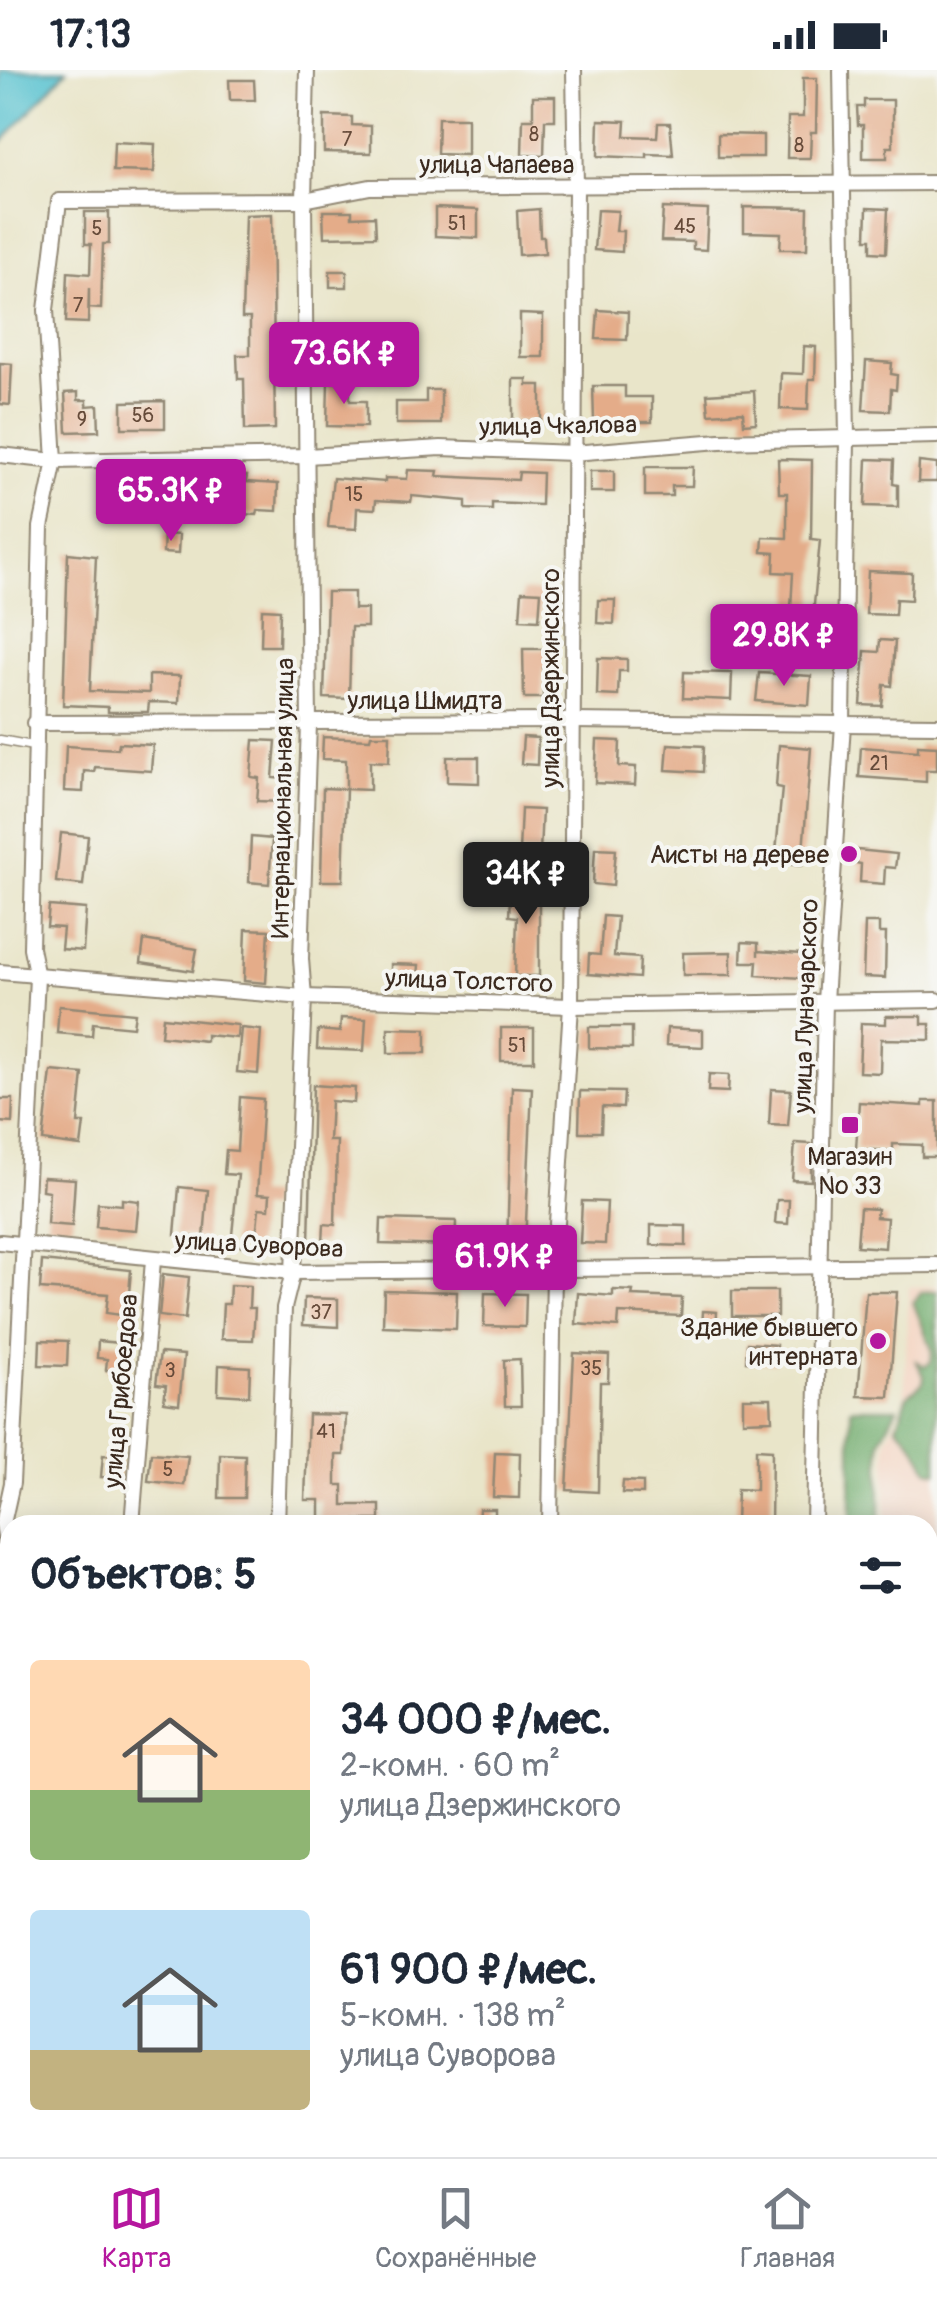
<!DOCTYPE html>
<html lang="ru">
<head>
<meta charset="utf-8">
<style>
  :root { --surface:#fff; --page:#f6f6f7; --text:#1f2937; --muted:#747a83; --line:#e0e1e3; --accent:#b5179e }
  body { margin:0; font-family:Pangolin,sans-serif; background:var(--page); color:var(--text); height:100vh; display:flex; flex-direction:column; font-size:38px; white-space:nowrap }
  * { box-sizing:border-box; margin:0 }
  p { font-size:32px; color:var(--muted) }
  .icon { flex:none; width:55px; height:55px; fill:none; stroke:currentColor; stroke-width:2; stroke-linecap:round; stroke-linejoin:round }
  .map { position:relative; flex:1; overflow:hidden }
  .side { position:absolute; left:0px; top:1445px; width:938px; height:642px; display:flex; flex-direction:column; background:var(--surface); border-radius:30px 30px 0 0; box-shadow:0 5px 25px #0003 }
  .side>* { flex:none }
  .price { position:absolute; translate:-50% -85px; padding:0 22px; border-radius:10px; background:var(--accent); color:#fff; font-size:32px; line-height:65px; filter:drop-shadow(0 2px 5px #0008) }
  .price::after { content:''; position:absolute; left:50%; top:60px; width:30px; height:22px; margin-left:-15px; background:inherit; clip-path:polygon(0 0,100% 0,50% 100%) }
  .price.active { background:#222; color:#fff }
  ul { padding:0; list-style:none }
  li { display:flex; align-items:center; gap:30px; height:250px; padding:0 30px }
  li span { display:grid; place-items:center; flex:none; width:280px; height:200px; border-radius:10px; color:#555 }
  li>.icon { margin-inline-start:auto }
  span .icon { width:120px; height:120px; fill:#fffc; stroke-width:1 }
  li b { font-size:42px }
  h2 { display:flex; justify-content:space-between; align-items:center; height:120px; padding:0 30px; font-size:42px }
  .status { display:flex; justify-content:space-between; align-items:center; height:70px; padding:0 50px; background:var(--surface); direction:ltr }
  .status svg { height:28px; fill:currentColor }
  .dock { display:flex; justify-content:space-around; align-items:center; height:140px; border-top:2px solid var(--line); background:var(--surface); font-size:28px; color:var(--muted) }
  .dock a { display:grid; justify-items:center; gap:5px }
  .dock .active { color:var(--accent) }
  .map>svg:first-child { display:block }
  .built { fill:#f4d3c0 }
  .forest { fill:#6eaa6b; stroke:#546a44; stroke-width:2.5 }
  .water { fill:#55c1cf; stroke:#487676; stroke-width:2.5 }
  .building { fill:#e4ac89 }
  .lines { fill:none; stroke-linecap:round; stroke-linejoin:round }
  .lane-casing { stroke:#928874; stroke-width:11 }
  .street-casing { stroke:#928874; stroke-width:18 }
  .secondary-casing { stroke:#928874; stroke-width:24 }
  .lane { stroke:#fff; stroke-width:8 }
  .street { stroke:#fff; stroke-width:14 }
  .secondary { stroke:#fff; stroke-width:20 }
  .poi-dot { fill:#b5179e; stroke:#f6f6f2; stroke-width:4 }
  .labels { text-anchor:middle; stroke-width:8; stroke-linejoin:round; paint-order:stroke }
  .number-label { font-size:20px; fill:#654a39 }
  .street-label { font-size:25px; fill:#3b2a1e; stroke:#f6f6f2 }
  .poi-label { font-size:25px; fill:#3b2a1e; stroke:#f6f6f2; text-anchor:end }
</style>
</head>
<body>
<div class="status"><b>17:13</b><svg viewBox="0 0 49 12"><path d="M0 12V9h3v3zM5 12V6h3v6zM10 12V3h3v9zM15 12V0h3v12zM26 1h20v11H26zM47 4h2v5h-2z"/></svg></div>
<div class="map">
<svg width="937" height="2087" viewBox="0 0 937 2087">
  <rect width="100%" height="100%" fill="#f6f6f2"/>
  <filter id="ink" filterUnits="userSpaceOnUse"><feTurbulence type="fractalNoise" baseFrequency=".01" numOctaves="2"/><feDisplacementMap in="SourceGraphic" scale="20" xChannelSelector="R" yChannelSelector="G"/><feConvolveMatrix kernelMatrix="1 2 1 2 8 2 1 2 1" color-interpolation-filters="sRGB"/></filter>
  <filter id="wash" filterUnits="userSpaceOnUse"><feTurbulence type="fractalNoise" baseFrequency=".0048" numOctaves="4" result="noise"/><feDisplacementMap in="SourceGraphic" scale="40" xChannelSelector="R" yChannelSelector="G"/><feGaussianBlur stdDeviation="2.25" result="paint"/><feColorMatrix in="noise" values="0 0 0 0 0 0 0 0 0 0 0 0 0 0 0 0 0 1.4 0 .05"/><feComposite in="paint" operator="in"/></filter>
  <g filter="url(#wash)">
    <rect width="100%" height="100%" fill="#e9e5c9"/>
    <!-- built -->
    <g class="built">
      <path d="M937 1216V1472H928V1455H886V1370L904 1336 909 1217Z"/>
      <path d="M928 1880 937 1899V2087H367L363 2078H928Z"/>
      <path d="M198 2078H302L275 2087H193L191 2081Z"/>
    </g>
    <!-- forest -->
    <g class="forest">
      <path d="M937 1221V1402L928 1400C921 1384 910 1368 897 1356L908 1325 923 1313 924 1306 916 1291 925 1296 931 1292 932 1280 913 1232 922 1222Z"/>
      <path d="M851 1338H897L880 1371V1455L851 1454Z"/>
    </g>
    <!-- water -->
    <path class="water" d="M0 0H67L0 74Z"/>
    <g id="blocks">
      <!-- building -->
      <g class="building">
        <path d="M803 8H817L816 62H811L810 88H787L788 47H803Z"/>
        <path d="M229 10H254L255 30H230Z"/>
        <path d="M533 26H555V50H545L544 86 522 85 523 49H533Z"/>
        <path d="M864 30H893V77H887V88H863V55H858L857 37H864Z"/>
        <path d="M324 46 352 47V55L371 56V83L324 82Z"/>
        <path d="M438 48H467V85L437 84Z"/>
        <path d="M599 50 626 51 625 66 657 67 658 53H670L673 85 647 84V88L598 86Z"/>
        <path d="M718 64 763 65V87H718Z"/>
        <path d="M114 72 155 74 154 102 113 101Z"/>
        <path d="M744 137 808 138 807 179H780L781 163 744 162Z"/>
        <path d="M435 138 478 140V168L435 166Z"/>
        <path d="M663 138 708 140 706 180 693 179V172L661 171Z"/>
        <path d="M867 138 888 139 886 183 871 182V169H866Z"/>
        <path d="M539 139 540 167H544L545 183 519 185 517 141Z"/>
        <path d="M597 140 618 141 616 161H623L622 182 594 180Z"/>
        <path d="M323 141H352V147L375 146 376 166 324 167Z"/>
        <path d="M85 142H109V174H103L101 239 89 238V218L88 253 66 252 68 202 90 204 91 174H85Z"/>
        <path d="M272 144 275 359 245 360 244 309H238L237 285H250V248H242L245 145Z"/>
        <rect x="330" y="201" width="17" height="16"/>
        <path d="M598 240 628 242 627 270 596 269Z"/>
        <path d="M520 244 543 245V287H520Z"/>
        <path d="M804 276 816 277 815 309H809L808 340 780 339 781 303 803 304Z"/>
        <path d="M866 291 892 293 891 304 897 305 896 320 891 319 890 341 863 340Z"/>
        <path d="M0 293 12 294 10 335 0 334Z"/>
        <path d="M513 309H527V315H541V351H513Z"/>
        <path d="M328 312 350 313V331H366V357L327 356Z"/>
        <path d="M593 316H625V327H652V352H594Z"/>
        <path d="M426 320H441V354H396V332H426Z"/>
        <path d="M754 321 756 353 744 354 743 342 709 344 707 324Z"/>
        <path d="M78 322V330H87V336L98 335 99 361 67 362 65 323Z"/>
        <path d="M165 331V358H122V332Z"/>
        <path d="M778 389 812 390 811 469 820 470 812 556 790 555 793 503 774 502 775 483 762 482 763 467 787 468V423H779Z"/>
        <path d="M867 389 894 390 893 414 898 415V437L865 436Z"/>
        <path d="M919 392 937 394V412H918Z"/>
        <path d="M645 397H693L692 416H672V426H645Z"/>
        <path d="M408 400 438 401 437 406 518 410 519 402 542 403 541 435 492 433V440L466 439V431L412 426 411 432 376 430 375 439 357 438 356 459 328 457 333 408 385 412V408L407 409Z"/>
        <rect x="590" y="401" width="24" height="21"/>
        <path d="M233 405 247 406 246 412 278 414 277 441 258 440 257 445 226 443V439L175 436 177 410 233 413Z"/>
        <path d="M122 410 151 412 150 435 123 433Z"/>
        <path d="M164 464 179 465 178 484 163 483Z"/>
        <path d="M68 483 96 486 90 621 149 623V605L180 606 179 633 149 632 148 642H108V637L63 635Z"/>
        <path d="M868 501 912 503 911 530 896 529 895 545 866 544Z"/>
        <path d="M522 521 541 522 539 550 520 549Z"/>
        <path d="M327 522H354V539H367V557H351L349 629 324 628Z"/>
        <path d="M598 530H615L614 554 597 553Z"/>
        <path d="M262 539 280 540 279 576H261Z"/>
        <path d="M880 570 895 571 892 616 884 615 882 636 861 635 865 581 879 582Z"/>
        <path d="M523 579H548V598H543V628H524Z"/>
        <path d="M598 588 627 589V601H619L618 626 597 625Z"/>
        <path d="M684 602 732 603 731 630 683 628Z"/>
        <path d="M759 603 811 606 809 635 756 631Z"/>
        <path d="M371 665H390L389 692 370 691V720L346 719V690L322 689 323 667 370 669Z"/>
        <path d="M523 667 538 668 537 695 521 694Z"/>
        <path d="M254 670 276 671 273 708 283 709 282 732 257 731 259 708 251 707Z"/>
        <path d="M597 670 620 671 619 696 636 697 635 715 595 713Z"/>
        <path d="M119 673 153 675 151 701 95 697 94 702 84 701 83 722 64 721 66 676 118 679Z"/>
        <path d="M668 674 704 676 703 702 666 700Z"/>
        <path d="M779 675 811 678 802 795 775 792 782 718 776 717Z"/>
        <path d="M918 675 937 676V700H926V712L859 707 861 677 918 681Z"/>
        <path d="M447 687H479V713L447 712Z"/>
        <path d="M323 718 346 719 343 811H321Z"/>
        <path d="M521 739 542 740 540 782 519 781Z"/>
        <path d="M61 763 88 766 83 815 56 812Z"/>
        <path d="M251 767 272 769 269 814 249 812Z"/>
        <path d="M595 778 616 779 613 816 593 814Z"/>
        <path d="M857 780 897 784 895 798 885 797 884 814 860 812 861 794 856 793Z"/>
        <path d="M511 809 528 810V818L539 819V906H515L517 847 509 846Z"/>
        <path d="M49 836 86 839 83 881 61 879 63 858 47 857Z"/>
        <path d="M603 846 617 847 614 886 640 888 639 908 588 904 589 884 600 885Z"/>
        <path d="M865 853H879V863H886L885 908 863 907Z"/>
        <path d="M246 859 269 860 266 913 244 911Z"/>
        <path d="M144 870 197 879 193 901 141 893Z"/>
        <path d="M742 872 758 873V886V881L802 884 801 908 756 905 757 892H741Z"/>
        <path d="M731 882V905H683V883Z"/>
        <path d="M391 894 419 895 418 907 391 906Z"/>
        <path d="M59 936 135 943 133 957 93 953 92 966 57 963Z"/>
        <path d="M886 946H922V954H930V970L881 969 880 1003 859 1002 861 953 886 954Z"/>
        <path d="M163 947 238 955 237 968 206 965V971L161 966Z"/>
        <path d="M341 948 366 949 364 981 317 979 318 960 340 962Z"/>
        <path d="M589 957H632V979L589 978Z"/>
        <path d="M241 958 261 960 258 1004 237 1002Z"/>
        <path d="M388 958 426 959V983H388Z"/>
        <rect x="501" y="958" width="33" height="33"/>
        <path d="M667 958 703 960V977L666 975Z"/>
        <path d="M51 1001 83 1004 78 1053H84L81 1076 43 1071Z"/>
        <path d="M709 1004 729 1005 728 1022 708 1021Z"/>
        <path d="M313 1015 355 1018 354 1033 331 1031 329 1071H337L335 1155 324 1154 323 1173 309 1172Z"/>
        <path d="M512 1017 532 1018 525 1174H507Z"/>
        <path d="M771 1019 791 1020 788 1056 769 1055Z"/>
        <path d="M580 1021 624 1022 623 1038 602 1037 601 1062H579Z"/>
        <path d="M240 1027 263 1029 257 1124 270 1125 269 1139 259 1138 255 1177 231 1175 238 1105 224 1104 226 1080 237 1081Z"/>
        <path d="M0 1029H13L12 1053 0 1052Z"/>
        <path d="M923 1031H937V1087H922V1075L893 1074V1081L856 1079 859 1032 923 1036Z"/>
        <path d="M795 1073 811 1074V1111L792 1110Z"/>
        <path d="M43 1107 75 1109 72 1156 47 1154 49 1121 42 1120Z"/>
        <path d="M179 1117 208 1120 204 1168 175 1165Z"/>
        <path d="M122 1129 139 1131 136 1160 96 1157 98 1133 122 1135Z"/>
        <path d="M777 1130H789L788 1154 775 1153Z"/>
        <path d="M582 1131 607 1132 605 1174 580 1173Z"/>
        <path d="M860 1138 877 1139 876 1147 887 1148 885 1178 857 1176Z"/>
        <path d="M381 1149 456 1151 455 1176 380 1174Z"/>
        <path d="M651 1155 686 1156V1176L651 1175Z"/>
        <path d="M42 1191 131 1200 127 1246 106 1243 108 1224 40 1219Z"/>
        <path d="M163 1204 189 1207 185 1249 159 1246Z"/>
        <path d="M230 1215 250 1216 249 1238H255L253 1270 221 1269 223 1234H229Z"/>
        <path d="M384 1220 457 1222 456 1259 383 1256Z"/>
        <path d="M613 1220 633 1221 632 1226 682 1228 681 1246 619 1243 618 1257 576 1254 578 1223 613 1226Z"/>
        <rect x="732" y="1221" width="45" height="25"/>
        <path d="M866 1222H897L889 1327 858 1326Z"/>
        <path d="M485 1223 526 1224 525 1257 484 1256Z"/>
        <path d="M304 1228 338 1229V1257L303 1255Z"/>
        <path d="M703 1241 717 1242 716 1260H702Z"/>
        <path d="M40 1270 68 1271 67 1296 39 1295Z"/>
        <path d="M98 1271 131 1274 129 1302 106 1300 107 1289 97 1288Z"/>
        <path d="M747 1273 776 1275 775 1293 746 1291Z"/>
        <path d="M160 1283 184 1285 179 1334 164 1332 166 1315 156 1314Z"/>
        <path d="M574 1283 609 1285 608 1312H600L598 1422 567 1420Z"/>
        <path d="M520 1289 521 1336H505L504 1290Z"/>
        <path d="M219 1295 250 1297 249 1326 218 1324Z"/>
        <path d="M743 1328H771L772 1350 743 1351Z"/>
        <path d="M308 1344 346 1345 344 1385H336V1415H343V1435H380V1450H343L344 1455H320V1430H305Z"/>
        <path d="M756 1379 772 1380 771 1455H736L737 1419 756 1420Z"/>
        <path d="M495 1382 520 1383 519 1428 493 1427Z"/>
        <path d="M151 1383 188 1386 184 1415 148 1411Z"/>
        <path d="M220 1384 245 1385 244 1428H219Z"/>
        <path d="M103 1385 120 1386 119 1408 101 1407Z"/>
        <path d="M623 1411 643 1412V1424L622 1423Z"/>
        <path d="M479 1439H495V1455H478Z"/>
      </g>
    </g>
  </g>
  <g filter="url(#ink)">
    <use href="#blocks" fill-opacity="0" stroke="#928874" stroke-width="2.5"/>
    <g class="lines">
      <defs>
        <g id="lane">
          <path d="M0 670 33 676"/>
          <path d="M584 2078 589 2087"/>
          <path d="M221 2087 245 2078"/>
          <path d="M427 2087V2078"/>
          <path d="M891 2087 903 2078"/>
        </g>
        <g id="street">
          <path d="M0 385 55 391 307 386 441 378 573 383 720 371 937 366"/>
          <path d="M34 653 572 651 937 655"/>
          <path d="M0 902 304 927 571 936 937 930"/>
          <path d="M0 1172 293 1202 937 1195"/>
          <path d="M132 1455 153 1190"/>
          <path d="M277 1455 284 1238 293 1202 304 927 301 889 309 654 304 130 307 0"/>
          <path d="M550 1455 554 1200 571 936 576 116 574 0"/>
          <path d="M814 1455 825 931 843 654 847 368 841 0"/>
          <path d="M10 1499 3 1454 12 1413 37 907 31 878 41 457 55 391 46 240 59 131 304 130 370 117 937 113"/>
          <path d="M0 1528H10"/>
          <path d="M0 1834 10 1833"/>
          <path d="M0 1928 10 1925"/>
        </g>
        <path id="secondary" d="M928 1493H937"/>
      </defs>
      <!-- lane casing -->
      <use href="#lane" class="lane-casing"/>
      <!-- street casing -->
      <use href="#street" class="street-casing"/>
      <!-- secondary casing -->
      <use href="#secondary" class="secondary-casing"/>
      <!-- lane -->
      <use href="#lane" class="lane"/>
      <!-- street -->
      <use href="#street" class="street"/>
      <!-- secondary -->
      <use href="#secondary" class="secondary"/>
    </g>
  </g>
  <!-- markers -->
  <g class="poi-dot">
    <circle cx="849" cy="784" r="10"/>
    <rect x="840" y="1045" width="20" height="20" rx="5"/>
    <circle cx="878" cy="1271" r="10"/>
  </g>
  <g class="labels">
    <!-- number labels -->
    <g class="number-label">
      <text x="534" y="71">8</text>
      <text x="347" y="76">7</text>
      <text x="799" y="82">8</text>
      <text x="457" y="160">51</text>
      <text x="685" y="163">45</text>
      <text x="97" y="165">5</text>
      <text x="78" y="242">7</text>
      <text x="143" y="352">56</text>
      <text x="82" y="356">9</text>
      <text x="354" y="431">15</text>
      <text x="879" y="700">21</text>
      <text x="517" y="982">51</text>
      <text x="321" y="1249">37</text>
      <text x="591" y="1305">35</text>
      <text x="170" y="1307">3</text>
      <text x="326" y="1368">41</text>
      <text x="168" y="1406">5</text>
    </g>
    <!-- street labels -->
    <g class="street-label">
      <text x="497" y="103">улица Чапаева</text>
      <text transform="translate(558 355) rotate(-1)" y="9">улица Чкалова</text>
      <text transform="translate(550 608) rotate(-90)" y="9">улица Дзержинского</text>
      <text x="425" y="639">улица Шмидта</text>
      <text transform="translate(282 728) rotate(-89)" y="9">Интернациональная улица</text>
      <text transform="translate(469 910) rotate(2)" y="9">улица Толстого</text>
      <text transform="translate(805 936) rotate(-88)" y="9">улица Луначарского</text>
      <text transform="translate(259 1174) rotate(3)" y="9">улица Суворова</text>
      <text transform="translate(120 1321) rotate(-85)" y="9">улица Грибоедова</text>
    </g>
    <!-- poi labels -->
    <g class="poi-label">
      <text x="829" y="793">Аисты на дереве</text>
      <text x="850" y="1095" text-anchor="middle">Магазин<tspan x="850" dy="29">№ 33</tspan></text>
      <text x="858" y="1266">Здание бывшего<tspan x="858" dy="29">интерната</tspan></text>
    </g>
  </g>
</svg>
<b class="price" style="left:344px;top:337px">73.6K ₽</b>
<b class="price" style="left:171px;top:474px">65.3K ₽</b>
<b class="price" style="left:784px;top:619px">29.8K ₽</b>
<b class="price active" style="left:526px;top:857px">34K ₽</b>
<b class="price" style="left:505px;top:1240px">61.9K ₽</b>
<section class="side">
<h2>Объектов: 5<svg class="icon" aria-label="filters" viewBox="0 0 24 24"><path d="M4 7h16M4 17h16"/><circle cx="9" cy="7" r="2"/><circle cx="15" cy="17" r="2"/></svg></h2>
<ul>
<li><span style="background:linear-gradient(#ffd9b3 65%,#8fb573 0)"><svg class="icon" aria-label="home" viewBox="0 0 24 24"><path d="M3 11l9-7 9 7M6 9v11h12V9"/></svg></span><div><b>34 000 ₽/мес.</b><p>2-комн. · 60 m²</p><p>улица Дзержинского</p></div></li>
<li><span style="background:linear-gradient(#bfe0f5 70%,#c2b280 0)"><svg class="icon" aria-label="home" viewBox="0 0 24 24"><path d="M3 11l9-7 9 7M6 9v11h12V9"/></svg></span><div><b>61 900 ₽/мес.</b><p>5-комн. · 138 m²</p><p>улица Суворова</p></div></li>
</ul>
</section>
</div>
<nav class="dock">
<a class="active"><svg class="icon" aria-label="map" viewBox="0 0 24 24"><path d="M3 6l6-2 6 2 6-2v14l-6 2-6-2-6 2zM9 4v14M15 6v14"/></svg>Карта</a>
<a><svg class="icon" aria-label="saved" viewBox="0 0 24 24"><path d="M7 4h10v16l-5-4-5 4z"/></svg>Сохранённые</a>
<a><svg class="icon" aria-label="home" viewBox="0 0 24 24"><path d="M3 11l9-7 9 7M6 9v11h12V9"/></svg>Главная</a>
</nav>
</body>
</html>
